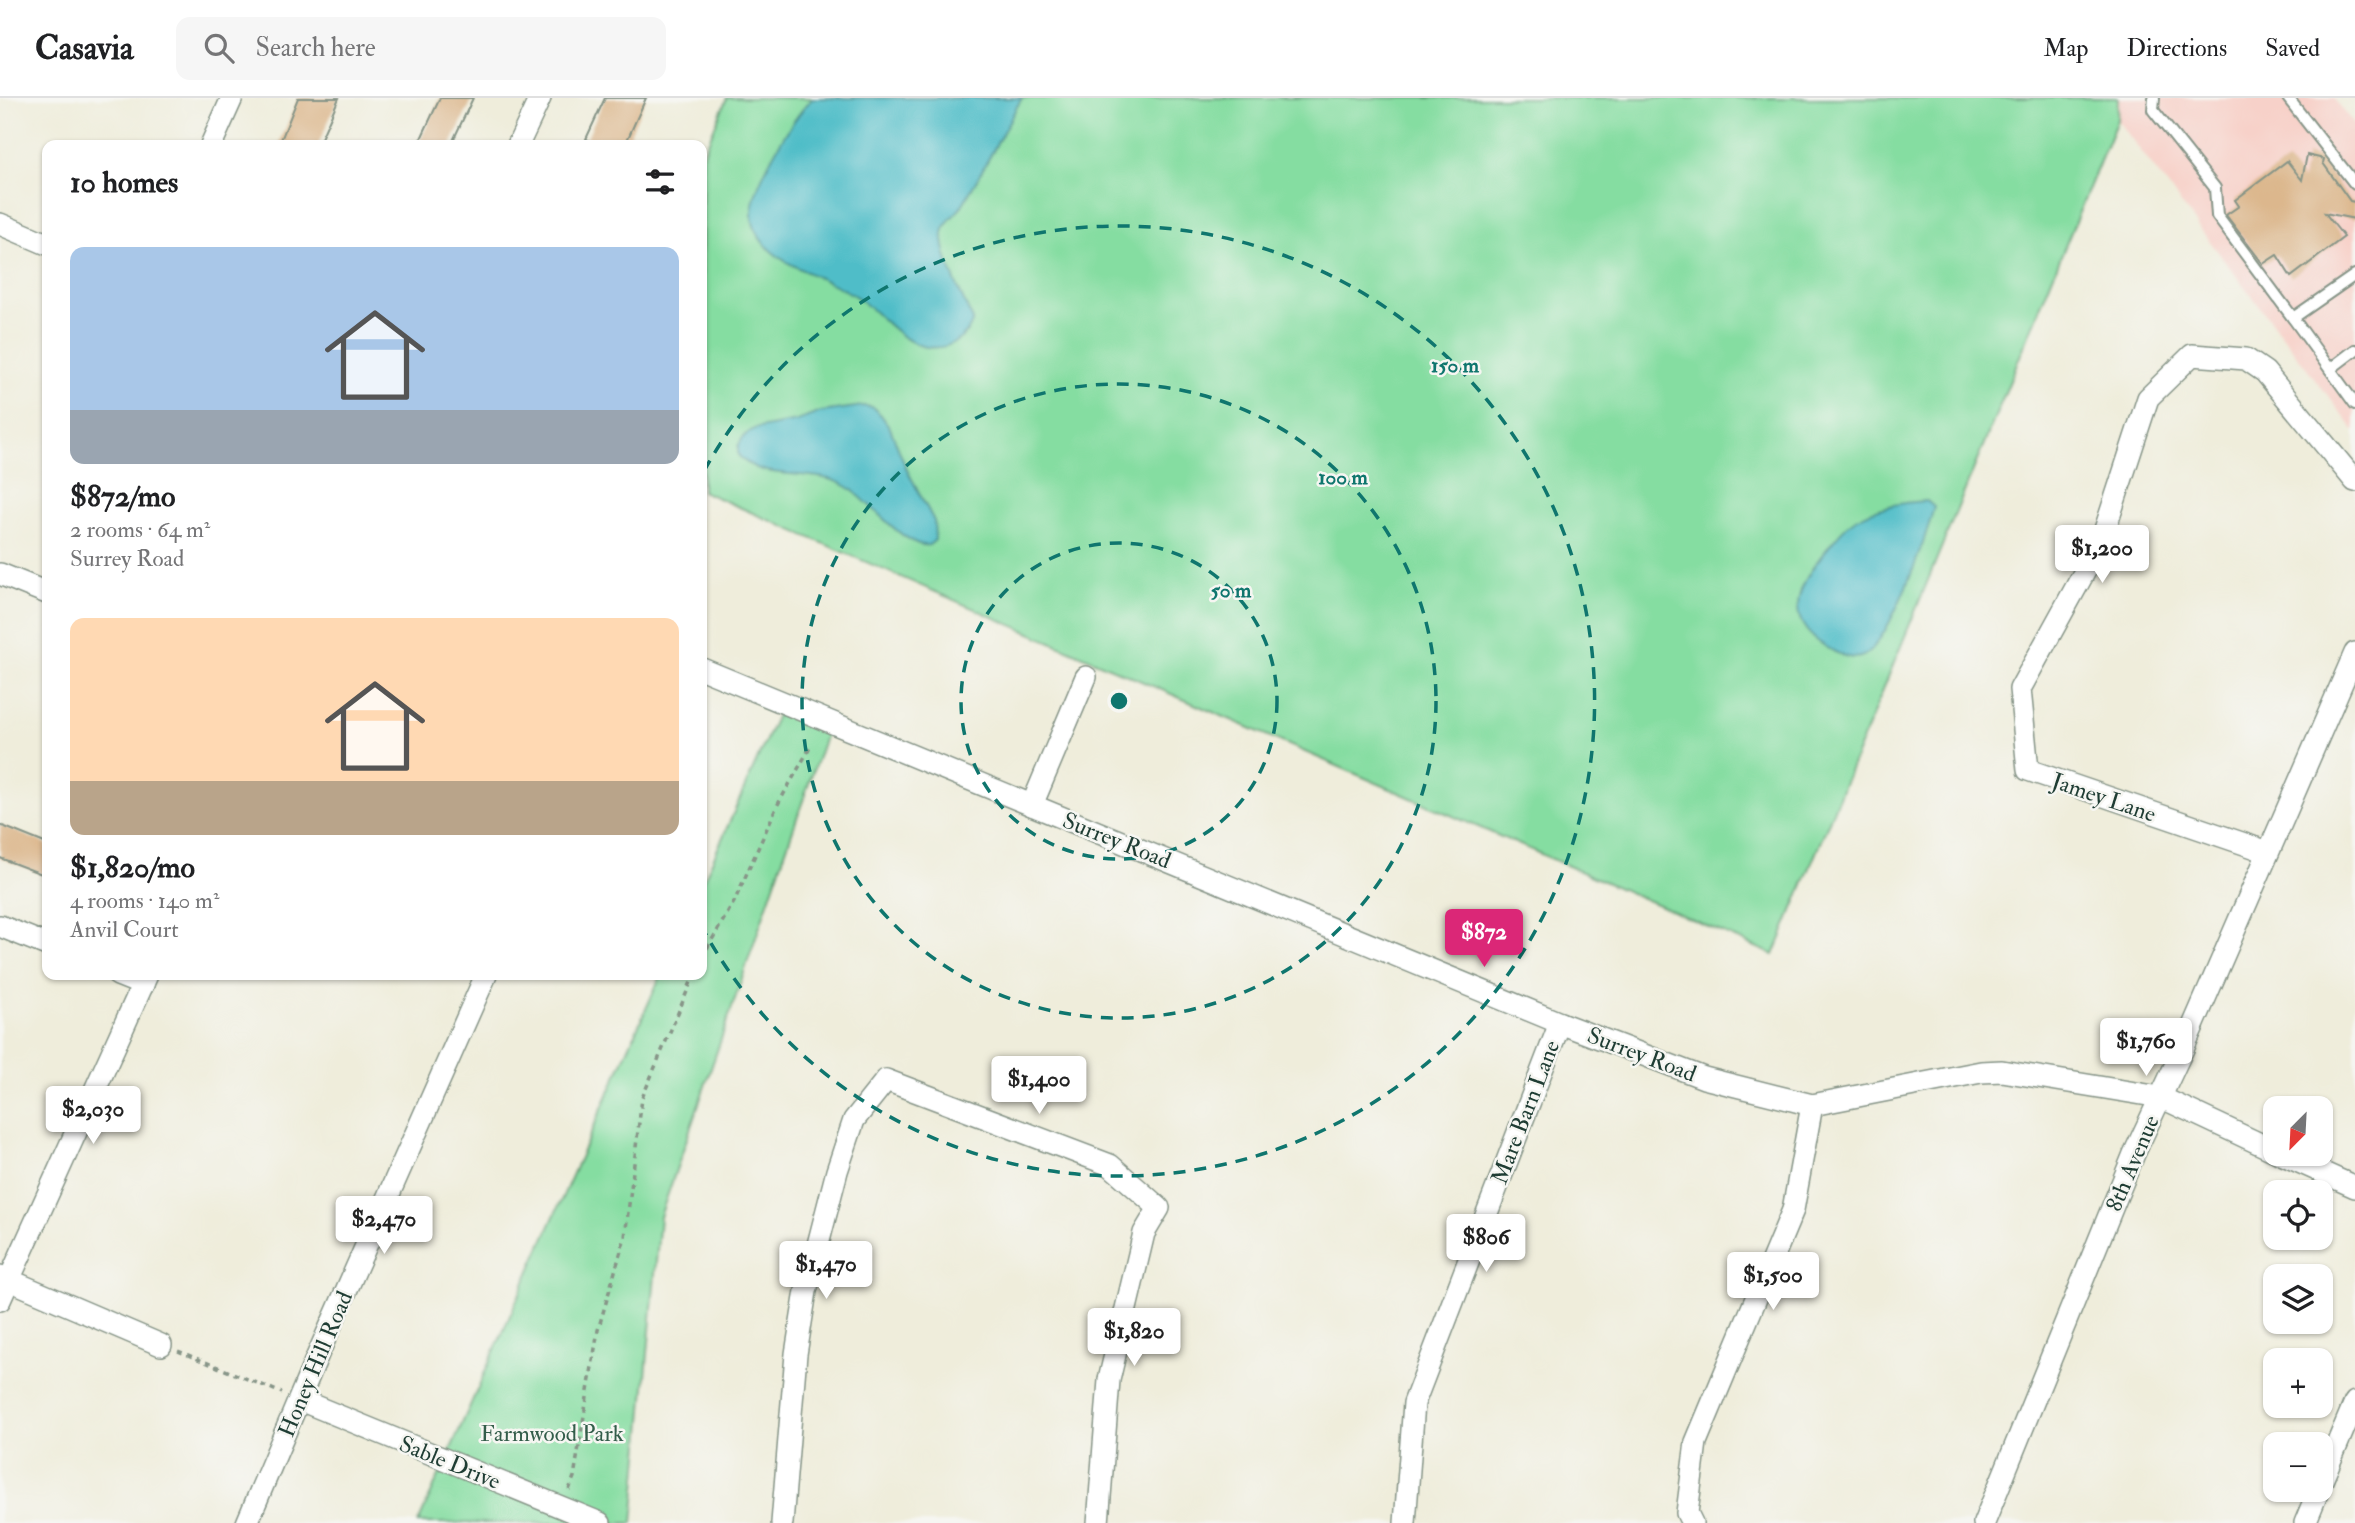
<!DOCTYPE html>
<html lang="en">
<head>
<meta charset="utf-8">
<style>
  :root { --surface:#fff; --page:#f6f6f6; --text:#202124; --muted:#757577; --line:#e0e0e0; --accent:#db2777 }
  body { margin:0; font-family:"IM FELL Double Pica",serif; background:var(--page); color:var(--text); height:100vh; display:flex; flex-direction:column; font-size:26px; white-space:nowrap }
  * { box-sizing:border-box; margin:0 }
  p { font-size:23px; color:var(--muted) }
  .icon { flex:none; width:38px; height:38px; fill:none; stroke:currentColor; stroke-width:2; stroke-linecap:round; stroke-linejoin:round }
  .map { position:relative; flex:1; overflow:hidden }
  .panel { position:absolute; left:42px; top:42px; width:665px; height:840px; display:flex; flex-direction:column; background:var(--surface); border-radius:14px; box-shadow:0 2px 5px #0004 }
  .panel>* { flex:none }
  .needle { width:46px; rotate:204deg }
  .fabs { position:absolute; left:2263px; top:998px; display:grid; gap:14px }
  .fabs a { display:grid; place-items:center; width:70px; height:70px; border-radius:14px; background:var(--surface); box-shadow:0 2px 5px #0004; font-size:35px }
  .price { position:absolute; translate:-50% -60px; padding:0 16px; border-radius:7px; background:#fff; color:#222; font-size:23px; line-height:46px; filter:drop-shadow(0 2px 4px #0008) }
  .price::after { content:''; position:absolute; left:50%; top:42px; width:21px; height:16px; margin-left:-10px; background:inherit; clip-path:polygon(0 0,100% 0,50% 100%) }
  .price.selected { background:var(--accent); color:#fff }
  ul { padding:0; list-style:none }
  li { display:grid; align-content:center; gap:14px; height:371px; padding:0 28px }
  li span { display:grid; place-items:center; height:217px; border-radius:14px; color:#555 }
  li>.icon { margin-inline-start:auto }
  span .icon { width:126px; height:126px; fill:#fffc; stroke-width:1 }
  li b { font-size:30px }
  h2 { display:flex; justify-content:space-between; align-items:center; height:84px; padding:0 28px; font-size:30px }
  header { display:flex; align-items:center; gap:42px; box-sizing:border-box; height:98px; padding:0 35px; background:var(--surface); border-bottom:2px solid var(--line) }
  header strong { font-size:33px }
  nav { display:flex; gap:38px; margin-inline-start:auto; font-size:24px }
  .search { width:490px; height:63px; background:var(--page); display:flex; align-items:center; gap:18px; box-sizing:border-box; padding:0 24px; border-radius:14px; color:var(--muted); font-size:26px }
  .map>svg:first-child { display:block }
  .built { fill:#f7d1c9 }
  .green { fill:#85dda1; stroke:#528d6a; stroke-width:2 }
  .water { fill:#4fbdc8; stroke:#377d7e; stroke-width:2 }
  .building { fill:#dcb78d }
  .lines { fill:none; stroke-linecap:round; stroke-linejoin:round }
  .service-casing { stroke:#879588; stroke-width:14 }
  .minor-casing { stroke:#879588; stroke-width:24 }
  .path { stroke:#879588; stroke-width:3.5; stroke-dasharray:5 5; stroke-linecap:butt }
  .service { stroke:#fff; stroke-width:10 }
  .minor { stroke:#fff; stroke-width:21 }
  .ring { fill:none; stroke:#0f766e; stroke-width:3.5; stroke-dasharray:12 9 }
  .labels { text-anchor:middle; stroke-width:5; stroke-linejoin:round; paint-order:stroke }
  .street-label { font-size:23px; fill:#1f3d34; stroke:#f6f6f2 }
  .park-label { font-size:23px; fill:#335d4a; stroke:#f6f6f2 }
  .centre { fill:#0f766e; stroke:#f6f6f2; stroke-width:3.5 }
  .ring-label { font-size:21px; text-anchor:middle; font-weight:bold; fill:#0f766e; stroke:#f6f6f2; stroke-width:5; stroke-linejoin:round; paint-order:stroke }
</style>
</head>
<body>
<header>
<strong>Casavia</strong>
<div class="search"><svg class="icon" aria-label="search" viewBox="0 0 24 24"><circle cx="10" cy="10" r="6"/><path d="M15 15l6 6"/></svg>Search here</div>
<nav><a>Map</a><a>Directions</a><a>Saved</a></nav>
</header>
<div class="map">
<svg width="2355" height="1425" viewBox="0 0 2355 1425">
  <rect width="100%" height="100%" fill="#f6f6f2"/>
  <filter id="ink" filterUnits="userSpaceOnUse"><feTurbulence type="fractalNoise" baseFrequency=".0143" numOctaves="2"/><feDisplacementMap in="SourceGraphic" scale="14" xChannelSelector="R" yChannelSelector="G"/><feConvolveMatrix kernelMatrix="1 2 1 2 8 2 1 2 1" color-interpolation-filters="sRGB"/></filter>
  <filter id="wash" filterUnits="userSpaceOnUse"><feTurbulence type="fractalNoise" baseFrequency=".00686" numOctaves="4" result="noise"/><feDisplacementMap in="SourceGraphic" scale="28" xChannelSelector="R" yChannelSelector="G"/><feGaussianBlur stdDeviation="1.57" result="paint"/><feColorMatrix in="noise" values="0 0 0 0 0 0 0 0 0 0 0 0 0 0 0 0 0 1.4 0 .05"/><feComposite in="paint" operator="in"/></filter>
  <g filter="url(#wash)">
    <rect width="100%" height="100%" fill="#efeddb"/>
    <!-- built -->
    <path class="built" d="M2118 0H2334L2355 28V333L2117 22Z"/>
    <!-- green -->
    <g class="green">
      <path d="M727 0H2118L2117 22 1774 857 702 393V58Z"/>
      <path d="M785 599 832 618 660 1119 633 1425H418L661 877H702V786Z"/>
    </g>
    <!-- water -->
    <g class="water">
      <path d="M813 0H1022C1001 36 983 73 961 109 955 118 945 123 943 135 941 157 963 202 973 222 967 241 948 252 927 249 900 245 879 214 855 198 828 180 790 172 767 149 759 141 752 128 752 116 752 87 792 20 813 0Z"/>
      <path d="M863 308 872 309 881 317 890 330 906 370 934 423 935 442 929 447C907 452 867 401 848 389 812 367 764 387 738 357V348L744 338 754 331 797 323 821 314Z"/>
      <path d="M1927 403 1934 409C1925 442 1891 540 1865 557 1856 563 1843 558 1835 554 1781 526 1793 492 1827 451 1835 441 1844 428 1856 421 1878 408 1903 404 1927 403Z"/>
    </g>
    <g id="blocks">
      <!-- building -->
      <g class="building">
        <path d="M298 0H339L318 47H279Z"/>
        <path d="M440 0H473L451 47H418Z"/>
        <path d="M605 0H646L625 47H599L586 41Z"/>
        <path d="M2307 57 2324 61 2323 65 2350 103 2355 104V121L2325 115 2344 139 2291 179 2277 157 2263 166 2226 117 2239 108 2235 102 2287 63 2302 82Z"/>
        <path d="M0 727 47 746V778L0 760Z"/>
      </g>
    </g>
  </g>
  <g filter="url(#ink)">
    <use href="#blocks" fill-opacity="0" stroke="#879588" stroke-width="2"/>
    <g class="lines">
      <defs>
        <g id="service">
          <path d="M2154 0 2153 12 2215 90 2217 118 2293 220"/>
          <path d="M2288 0 2355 86"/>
          <path d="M2355 177 2293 220 2355 306"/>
          <path d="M2330 271 2355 252"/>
        </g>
        <g id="minor">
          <path d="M211 47 232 0"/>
          <path d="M518 47 540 0"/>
          <path d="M0 126 47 146"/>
          <path d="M0 476 47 495"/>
          <path d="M702 571 1560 925 1704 980 1812 1007 1981 974 2002 973 2160 999 2275 1053"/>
          <path d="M1032 707 1086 579"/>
          <path d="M2268 754 2028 672 2020 591 2101 444 2148 300 2192 257 2246 261 2265 274 2355 383"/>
          <path d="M0 828 47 847"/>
          <path d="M118 877 143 887"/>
          <path d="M2279 1055 2355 1089"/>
          <path d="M0 1178 161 1247"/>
          <path d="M0 1202 147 877"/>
          <path d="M300 1302 600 1425"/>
          <path d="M2320 1387 2355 1304"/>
          <path d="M247 1425 319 1254 486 877"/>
          <path d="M782 1425 796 1256 806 1193 837 1073 854 1022 886 982 1110 1067 1159 1110 1144 1135 1109 1282 1098 1425"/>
          <path d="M1405 1425 1414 1305 1560 925"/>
          <path d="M1692 1425 1687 1415 1696 1344 1793 1112 1812 1007"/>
          <path d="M1984 1425 2134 1056 2183 951 2355 555"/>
          <path d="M2305 1425 2319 1391"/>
        </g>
      </defs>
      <!-- service casing -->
      <use href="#service" class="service-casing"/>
      <!-- minor casing -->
      <use href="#minor" class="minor-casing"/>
      <!-- path -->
      <g class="path">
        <path d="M702 859 734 804 777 708 811 648"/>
        <path d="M178 1253 282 1295"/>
        <path d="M569 1392 574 1379 598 1232 625 1139 642 1000 694 877"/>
      </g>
      <!-- service -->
      <use href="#service" class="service"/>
      <!-- minor -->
      <use href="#minor" class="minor"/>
    </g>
  </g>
  <!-- distance rings -->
  <g class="ring">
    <circle cx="1119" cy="603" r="158"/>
    <circle cx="1119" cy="603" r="317"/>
    <path d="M704 373A475 475 0 1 1 704 833"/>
  </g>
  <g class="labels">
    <!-- street labels -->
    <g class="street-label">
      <text transform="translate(2104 699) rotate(19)" y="8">Jamey Lane</text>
      <text transform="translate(1117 742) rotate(22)" y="8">Surrey Road</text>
      <text transform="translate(1642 956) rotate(21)" y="8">Surrey Road</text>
      <text transform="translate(1525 1014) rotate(-69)" y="8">Mare Barn Lane</text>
      <text transform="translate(2132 1065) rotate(-67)" y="8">8th Avenue</text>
      <text transform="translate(315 1266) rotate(-67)" y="8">Honey Hill Road</text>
      <text transform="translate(450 1364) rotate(22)" y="8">Sable Drive</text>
    </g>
    <!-- park labels -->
    <g class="park-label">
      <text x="552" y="1343">Farmwood Park</text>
    </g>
  </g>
  <circle cx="1119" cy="603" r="10" class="centre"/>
  <g class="ring-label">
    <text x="1455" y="274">150 m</text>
    <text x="1343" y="386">100 m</text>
    <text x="1231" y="499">50 m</text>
  </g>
</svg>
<div class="fabs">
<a><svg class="needle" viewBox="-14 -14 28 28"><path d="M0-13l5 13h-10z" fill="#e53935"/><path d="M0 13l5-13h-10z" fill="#757577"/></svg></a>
<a><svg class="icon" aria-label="locate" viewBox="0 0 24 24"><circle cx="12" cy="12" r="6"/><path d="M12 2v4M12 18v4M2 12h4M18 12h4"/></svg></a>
<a><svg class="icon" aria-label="layers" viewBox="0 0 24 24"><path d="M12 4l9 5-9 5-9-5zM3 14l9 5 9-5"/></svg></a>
<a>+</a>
<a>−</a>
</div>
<b class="price" style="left:2102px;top:487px">$1,200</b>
<b class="price selected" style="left:1484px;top:871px">$872</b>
<b class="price" style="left:2146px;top:980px">$1,760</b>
<b class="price" style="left:1039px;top:1018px">$1,400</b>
<b class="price" style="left:93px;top:1048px">$2,030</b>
<b class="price" style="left:384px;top:1158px">$2,470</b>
<b class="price" style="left:1486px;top:1176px">$806</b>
<b class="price" style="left:826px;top:1203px">$1,470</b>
<b class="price" style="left:1773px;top:1214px">$1,500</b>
<b class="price" style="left:1134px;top:1270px">$1,820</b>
<section class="panel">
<h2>10 homes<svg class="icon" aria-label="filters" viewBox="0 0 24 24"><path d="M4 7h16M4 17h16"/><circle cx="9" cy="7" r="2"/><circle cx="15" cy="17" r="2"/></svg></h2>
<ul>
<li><span style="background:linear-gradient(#a9c7e8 75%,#9aa5b1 0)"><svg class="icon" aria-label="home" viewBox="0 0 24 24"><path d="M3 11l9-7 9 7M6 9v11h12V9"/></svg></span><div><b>$872/mo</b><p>2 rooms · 64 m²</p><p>Surrey Road</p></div></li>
<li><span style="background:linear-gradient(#ffd9b3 75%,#b9a48a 0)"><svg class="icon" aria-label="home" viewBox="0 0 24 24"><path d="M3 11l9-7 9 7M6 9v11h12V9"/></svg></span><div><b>$1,820/mo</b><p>4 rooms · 140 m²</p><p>Anvil Court</p></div></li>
</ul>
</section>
</div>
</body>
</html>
